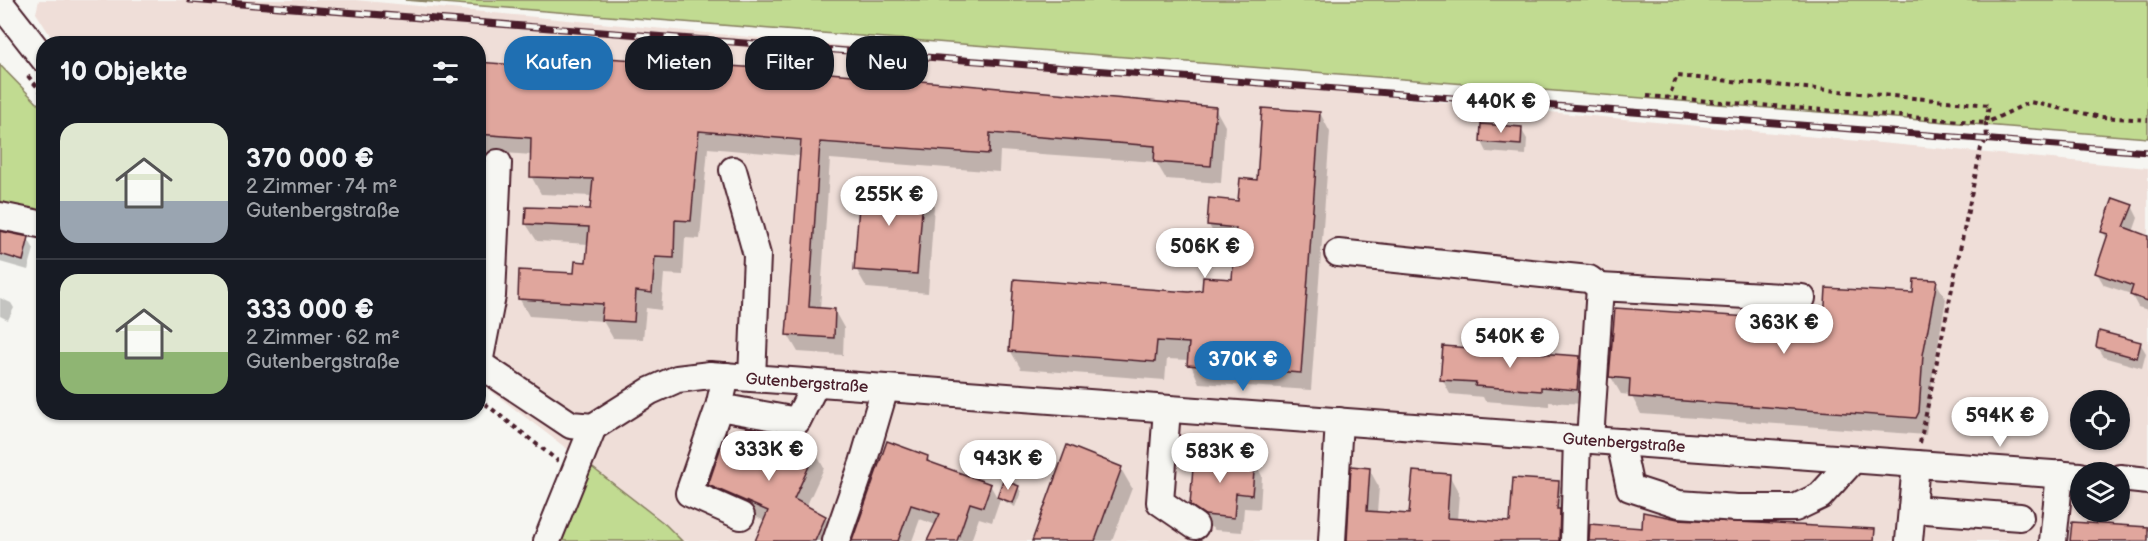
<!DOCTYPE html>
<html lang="de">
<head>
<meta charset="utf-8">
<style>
  :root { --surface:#171b24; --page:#242831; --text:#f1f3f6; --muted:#9ea1a6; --line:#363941; --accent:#1f6fb2 }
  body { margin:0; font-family:"Balsamiq Sans",sans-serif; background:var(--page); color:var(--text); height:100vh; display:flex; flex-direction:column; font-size:22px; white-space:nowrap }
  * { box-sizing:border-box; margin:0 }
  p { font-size:20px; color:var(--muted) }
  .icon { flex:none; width:33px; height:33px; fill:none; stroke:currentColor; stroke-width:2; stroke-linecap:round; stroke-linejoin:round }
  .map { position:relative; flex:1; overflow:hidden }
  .sheet { position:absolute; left:36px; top:36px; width:450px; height:384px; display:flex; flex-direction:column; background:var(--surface); border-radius:24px; box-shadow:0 2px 4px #0004 }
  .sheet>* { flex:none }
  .guide { position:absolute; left:504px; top:36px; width:570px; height:54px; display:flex; gap:12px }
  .buttons { position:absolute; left:2070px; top:390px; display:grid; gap:12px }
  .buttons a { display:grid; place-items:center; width:60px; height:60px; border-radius:50%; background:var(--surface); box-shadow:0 2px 4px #0004; font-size:30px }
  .price { position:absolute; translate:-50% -51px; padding:0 14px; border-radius:21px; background:#fff; color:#222; font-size:20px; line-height:39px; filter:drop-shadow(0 2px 3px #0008) }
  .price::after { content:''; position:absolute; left:50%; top:36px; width:18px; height:14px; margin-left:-9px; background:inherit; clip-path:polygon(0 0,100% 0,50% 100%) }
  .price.on { background:var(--accent); color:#fff }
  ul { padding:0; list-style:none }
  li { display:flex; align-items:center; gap:18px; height:150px; padding:0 24px }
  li+li { border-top:2px solid var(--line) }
  li span { display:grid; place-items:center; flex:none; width:168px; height:120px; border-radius:18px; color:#555 }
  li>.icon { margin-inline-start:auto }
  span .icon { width:72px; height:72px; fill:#fffc; stroke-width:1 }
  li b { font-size:26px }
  h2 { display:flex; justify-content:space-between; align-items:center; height:72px; padding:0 24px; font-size:26px }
  .pill { padding:0 21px; border-radius:24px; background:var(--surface); box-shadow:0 2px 4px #0004; font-size:21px; line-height:54px }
  .pill.on { background:var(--accent); color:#fff }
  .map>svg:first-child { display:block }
  .built { fill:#efded8; fill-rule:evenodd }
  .green { fill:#c1db91; stroke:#867d5e; stroke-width:1.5 }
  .shadow { fill:#0003 }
  .building { fill:#e0a69d; stroke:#4a1f2b; stroke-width:1.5 }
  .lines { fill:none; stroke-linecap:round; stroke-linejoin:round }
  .minor-casing { stroke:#4a1f2b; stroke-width:30 }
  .path { stroke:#4a1f2b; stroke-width:4; stroke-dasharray:4.5 4.5; stroke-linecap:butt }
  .minor { stroke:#f6f6f2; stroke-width:26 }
  .rail-casing { stroke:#4a1f2b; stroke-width:7 }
  .rail { stroke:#f6f6f2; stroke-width:4.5; stroke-dasharray:14; stroke-linecap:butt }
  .labels { text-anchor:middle; stroke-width:5; stroke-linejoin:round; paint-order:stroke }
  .street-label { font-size:16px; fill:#4a1f2b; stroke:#f6f6f2 }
</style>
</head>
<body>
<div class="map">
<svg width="2148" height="541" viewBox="0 0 2148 541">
  <rect width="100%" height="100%" fill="#f6f6f2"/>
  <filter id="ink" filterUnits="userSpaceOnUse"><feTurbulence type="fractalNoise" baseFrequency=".0167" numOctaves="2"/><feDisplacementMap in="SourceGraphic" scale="12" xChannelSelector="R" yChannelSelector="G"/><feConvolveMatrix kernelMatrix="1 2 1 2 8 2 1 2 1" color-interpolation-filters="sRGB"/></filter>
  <g filter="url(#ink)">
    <!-- built -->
    <path class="built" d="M39 0H355L2148 168V541H682L665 523 479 382 478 44 55 43 36 13ZM2080 400H2120V440H2080ZM2080 472H2120V512H2080Z"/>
    <!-- green -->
    <g class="green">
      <path d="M405 0H2148V138Z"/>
      <path d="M0 65 43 109V222L0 213Z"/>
      <path d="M589 465 665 524 682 541H558Z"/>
    </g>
    <!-- shadow -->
    <g class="shadow">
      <path d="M478 63 1215 108 1225 126 1221 183 1166 179 1156 162 1000 151 999 172 830 159 820 309 834 310 844 328 843 355 798 352 788 335 801 156 708 148 700 239 685 238 683 275 664 274 661 310 646 308 643 339 613 338 603 321 529 316 519 298 575 275 588 263 589 244 537 241 526 224 592 211 593 196 541 194 531 176 532 155 490 152 487 194 478 193Z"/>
      <path d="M1320 113 1330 132 1311 390 1199 383 1189 360 1167 359 1165 380 1021 369 1010 350 1234 281 1236 245 1219 244 1209 225 1239 202Z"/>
      <path d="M1521 129 1527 139 1526 155 1487 152 1482 142Z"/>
      <path d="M923 187 934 206 928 293 867 288 856 269Z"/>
      <path d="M2132 206 2138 218 2133 232 2148 237V310L2138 307 2131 294 2104 285 2097 273 2108 240 2103 232Z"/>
      <path d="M0 233 28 239 34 249 28 270 0 262Z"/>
      <path d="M478 247 488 264 486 283 478 282Z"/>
      <path d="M1936 282 1946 299 1933 374 1926 435 1641 414 1631 395 1621 394 1611 377 1825 324 1914 295Z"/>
      <path d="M0 298 11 303 14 308 8 320 0 316Z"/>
      <path d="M2140 343 2146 353 2142 368 2103 357 2097 347Z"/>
      <path d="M1579 357 1588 372 1584 404 1549 402V406L1485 401 1483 397 1450 394 1442 379Z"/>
      <path d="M742 441 815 452 824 468 806 507 825 517 834 533 831 541H760L765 521 719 501 709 485Z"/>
      <path d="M927 457 931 464 990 485 998 499 1004 482 1018 487 1021 492 1015 507 1000 499 992 522 979 518 971 541H929L936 525 920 519 912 541H853Z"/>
      <path d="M1254 461 1262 476 1260 509 1244 508 1242 532 1215 530 1201 520 1192 504Z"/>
      <path d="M1353 468 1369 469 1379 487 1377 513 1410 515 1449 475 1459 493 1457 520 1511 524 1558 482 1568 500 1569 541H1347Z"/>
      <path d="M1121 469 1132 488 1112 541H1034Z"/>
    </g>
    <!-- building -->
    <g class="building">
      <path d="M575 56 807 71 1216 107 1211 166 1154 162 1155 146 990 133 989 154 820 142 809 307 835 309 834 338 786 335 801 140 699 131 691 221 675 220 674 258 655 257 652 293 636 291 634 322 601 320 603 304 518 299 519 270 574 273 575 261 586 262 589 227 525 224 526 207 590 209 593 179 530 177 531 138 478 134V62L572 69Z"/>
      <path d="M1262 108 1320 112 1301 373 1187 365 1189 343 1157 341 1155 362 1009 351 1014 279 1189 292 1202 290 1203 277 1232 279 1236 228 1207 225 1209 198 1238 201 1240 178 1257 180Z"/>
      <path d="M1481 124 1522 127 1521 145 1480 142Z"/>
      <path d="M861 180 924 185 917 274 854 270Z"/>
      <path d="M2113 198 2133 205 2124 227 2148 236V301L2130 295 2133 286 2095 273 2108 234 2101 232Z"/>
      <path d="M0 231 29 237 23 261 0 254Z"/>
      <path d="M1914 279 1937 280 1923 355 1919 412 1916 418 1629 397 1630 379 1609 377 1615 308 1824 322 1826 288 1913 293Z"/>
      <path d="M2099 331 2141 342 2137 358 2096 347Z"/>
      <path d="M1443 346 1580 356 1577 390 1541 387V391L1475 386 1476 382 1440 380Z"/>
      <path d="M746 427 771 432 816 451 794 499 826 516 815 541H755L768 511 708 485 726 432 741 439Z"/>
      <path d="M887 441 928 456 927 461 991 484 983 507 970 503 957 541H927L940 514 911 505 898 541H852Z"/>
      <path d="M1067 445 1122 467 1095 541H1032Z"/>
      <path d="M1194 455 1255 460 1252 495 1236 493 1234 518 1205 515 1190 505Z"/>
      <path d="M1351 466 1370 468 1367 511 1409 514 1413 471 1450 474 1447 518 1510 522 1513 478 1559 481 1557 509H1560L1559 541H1347Z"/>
      <path d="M1003 480 1019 486 1013 503 997 497Z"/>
      <path d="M1643 512 1678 519 1875 529 1874 541H1589L1590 524 1642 528Z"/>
      <path d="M2072 522 2148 527V541H2070Z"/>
    </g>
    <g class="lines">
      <defs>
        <g id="minor">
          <path d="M0 3 44 59"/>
          <path d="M733 170 757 255 752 378"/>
          <path d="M0 216 44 225"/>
          <path d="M1338 253 1589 279 1600 287"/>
          <path d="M478 363 571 425 593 427 650 391 677 379 710 375 2080 476"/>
          <path d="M479 363 492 296 498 163"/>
          <path d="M726 376 719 407 797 421 816 383"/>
          <path d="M719 407 689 493 741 516"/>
          <path d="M1167 409 1160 502 1195 526"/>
          <path d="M1590 440 1600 287 1802 298"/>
          <path d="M1620 442 1630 488 1679 504 1737 508H1795L1820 496 1853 460"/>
          <path d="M2120 478 2148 481"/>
          <path d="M1912 509 2020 517"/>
          <path d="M547 541 593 427"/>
          <path d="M836 541 863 463 885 388"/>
          <path d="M1332 541 1339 421"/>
          <path d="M1574 541 1577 439"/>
          <path d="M1909 541 1916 464"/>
          <path d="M2053 541 2060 474"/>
        </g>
      </defs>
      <!-- minor casing -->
      <use href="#minor" class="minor-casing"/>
      <!-- path -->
      <g class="path">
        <path d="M28 76 44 95"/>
        <path d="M1647 96 1986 123 1989 105 1677 76 1669 97"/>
        <path d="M478 398 558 461"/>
        <path d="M1920 443 1981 148 1987 139 1986 123 2030 102 2101 117 2148 120"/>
      </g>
      <!-- minor -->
      <use href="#minor" class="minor"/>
      <defs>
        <path id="rail" d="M190 0 2148 152"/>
      </defs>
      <!-- rail casing -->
      <use href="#rail" class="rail-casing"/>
      <!-- rail -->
      <use href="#rail" class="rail"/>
    </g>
  </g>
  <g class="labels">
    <!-- street labels -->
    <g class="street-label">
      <text transform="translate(807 382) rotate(4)" y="6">Gutenbergstraße</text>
      <text transform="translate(1624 442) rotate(4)" y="6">Gutenbergstraße</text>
    </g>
  </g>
</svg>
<div class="buttons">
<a><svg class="icon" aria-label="locate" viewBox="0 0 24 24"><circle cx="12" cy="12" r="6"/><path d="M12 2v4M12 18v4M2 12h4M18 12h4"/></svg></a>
<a><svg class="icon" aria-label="layers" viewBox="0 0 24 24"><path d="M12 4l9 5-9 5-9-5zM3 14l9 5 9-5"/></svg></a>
</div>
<b class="price" style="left:1501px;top:134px">440K €</b>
<b class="price" style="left:889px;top:227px">255K €</b>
<b class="price" style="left:1205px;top:279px">506K €</b>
<b class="price" style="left:1784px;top:355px">363K €</b>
<b class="price" style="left:1510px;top:369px">540K €</b>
<b class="price on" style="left:1243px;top:392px">370K €</b>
<b class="price" style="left:2000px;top:448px">594K €</b>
<b class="price" style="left:769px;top:482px">333K €</b>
<b class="price" style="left:1220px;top:484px">583K €</b>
<b class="price" style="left:1008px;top:491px">943K €</b>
<div class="guide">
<a class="pill on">Kaufen</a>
<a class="pill">Mieten</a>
<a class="pill">Filter</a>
<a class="pill">Neu</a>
</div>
<section class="sheet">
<h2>10 Objekte<svg class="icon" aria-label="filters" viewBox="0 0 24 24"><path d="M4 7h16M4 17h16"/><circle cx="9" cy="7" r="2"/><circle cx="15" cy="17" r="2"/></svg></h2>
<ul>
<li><span style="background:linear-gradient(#dfe7d0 65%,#9aa5b1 0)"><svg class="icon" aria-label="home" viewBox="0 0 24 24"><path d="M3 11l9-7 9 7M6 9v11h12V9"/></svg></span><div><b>370 000 €</b><p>2 Zimmer · 74 m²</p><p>Gutenbergstraße</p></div></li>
<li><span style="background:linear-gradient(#dfe7d0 65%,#8fb573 0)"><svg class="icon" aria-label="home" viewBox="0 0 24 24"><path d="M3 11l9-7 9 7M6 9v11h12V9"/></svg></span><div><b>333 000 €</b><p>2 Zimmer · 62 m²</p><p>Gutenbergstraße</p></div></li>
</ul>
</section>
</div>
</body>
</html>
